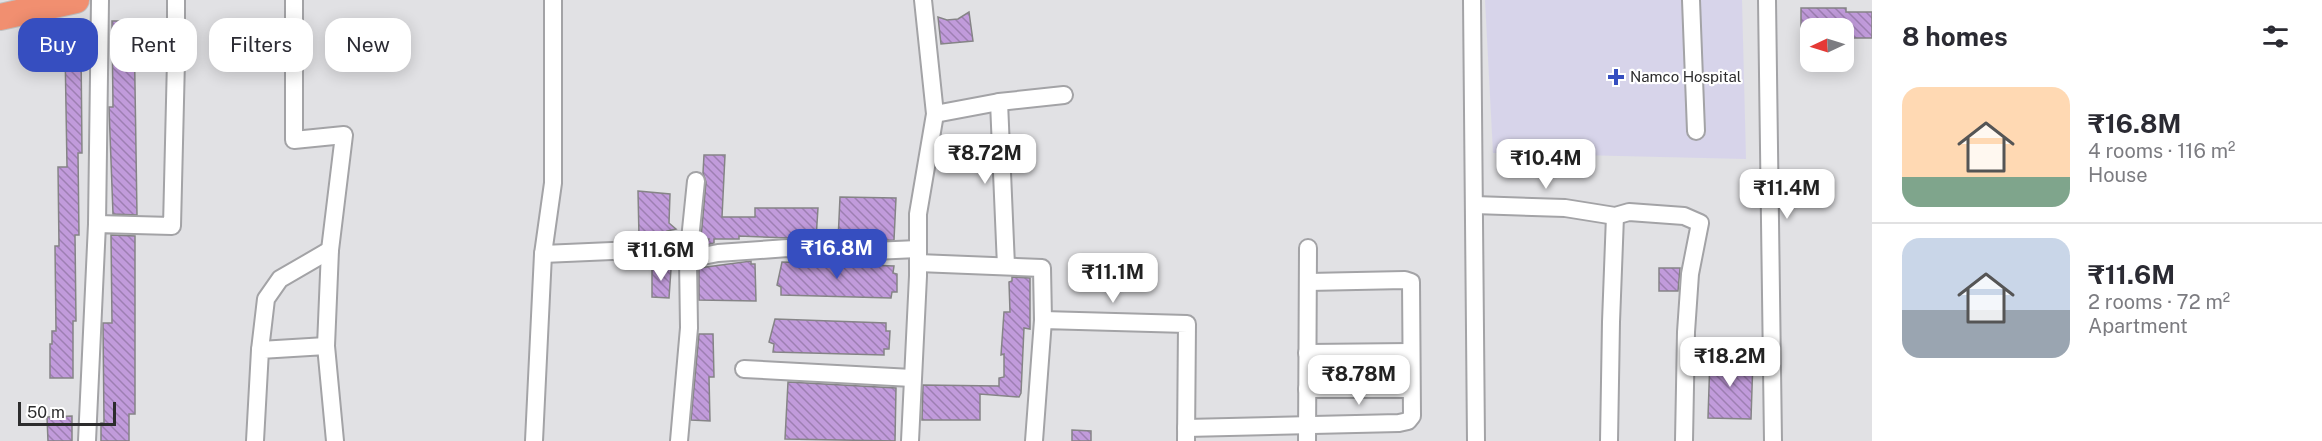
<!DOCTYPE html>
<html lang="en">
<head>
<meta charset="utf-8">
<style>
  :root { --surface:#fff; --page:#f2f2f3; --text:#2b2b33; --muted:#7c7c81; --line:#e1e1e2; --accent:#364ec0 }
  body { margin:0; font-family:"Public Sans",sans-serif; background:var(--page); color:var(--text); height:100vh; display:flex; flex-direction:column; font-size:22px; white-space:nowrap }
  * { box-sizing:border-box; margin:0 }
  p { font-size:20px; color:var(--muted) }
  .icon { flex:none; width:33px; height:33px; fill:none; stroke:currentColor; stroke-width:2; stroke-linecap:round; stroke-linejoin:round }
  .map { position:relative; flex:1; overflow:hidden }
  .side { display:flex; flex-direction:column; background:var(--surface); width:450px }
  .side>* { flex:none }
  .guide { position:absolute; left:18px; top:18px; width:570px; height:54px; display:flex; gap:12px }
  .needle { width:39px; rotate:266deg }
  .fabs { position:absolute; left:1800px; top:18px; display:grid; gap:12px }
  .fabs a { display:grid; place-items:center; width:54px; height:54px; border-radius:12px; background:var(--surface); box-shadow:0 3px 15px #0003; font-size:30px }
  .scale { position:absolute; left:18px; bottom:15px; width:98px; box-sizing:border-box; padding-left:6px; border:3px solid #2c2c2d; border-top:0; font-size:16px; line-height:21px; white-space:nowrap; color:#2c2c2d; -webkit-text-stroke:4px #fff; paint-order:stroke }
  .price { position:absolute; translate:-50% -51px; padding:0 14px; border-radius:12px; background:#fff; color:#222; font-size:20px; line-height:39px; filter:drop-shadow(0 2px 3px #0008) }
  .price::after { content:''; position:absolute; left:50%; top:36px; width:18px; height:14px; margin-left:-9px; background:inherit; clip-path:polygon(0 0,100% 0,50% 100%) }
  .price.active { background:var(--accent); color:#fff }
  ul { padding:0; list-style:none }
  li { display:flex; align-items:center; gap:18px; height:150px; padding:0 30px }
  li+li { border-top:2px solid var(--line) }
  li span { display:grid; place-items:center; flex:none; width:168px; height:120px; border-radius:18px; color:#555 }
  li>.icon { margin-inline-start:auto }
  span .icon { width:72px; height:72px; fill:#fffc; stroke-width:1 }
  li b { font-size:26px }
  h2 { display:flex; justify-content:space-between; align-items:center; height:72px; padding:0 30px; font-size:26px }
  .chip { padding:0 21px; border-radius:18px; background:var(--surface); box-shadow:0 3px 15px #0003; font-size:21px; line-height:54px }
  .chip.active { background:var(--accent); color:#fff }
  main { display:flex; flex:1; min-height:0 }
  .map>svg:first-child { display:block }
  .medical { fill:#d7d4ea }
  .building { fill:url(#building-back-hatch); stroke:#858486; stroke-width:1.5 }
  .lines { fill:none; stroke-linecap:round; stroke-linejoin:round }
  .minor-casing { stroke:#a3a3a6; stroke-width:20 }
  .highway-casing { stroke:#c0c0c0; stroke-width:28 }
  .minor { stroke:#fff; stroke-width:16 }
  .highway { stroke:#f18f70; stroke-width:26 }
  .poi-dot { fill:#364ec0; stroke:#fff; stroke-width:2 }
  .labels { text-anchor:middle; stroke-width:4.5; stroke-linejoin:round; paint-order:stroke }
  .poi-label { font-size:15px; fill:#2c2c2d; stroke:#fff; text-anchor:start }
</style>
</head>
<body>
<main>
<div class="map">
<svg width="1872" height="441" viewBox="0 0 1872 441">
  <defs>
    <pattern id="building-back-hatch" width="6" height="6" patternUnits="userSpaceOnUse" patternTransform="scale(1.5)"><rect width="6" height="6" fill="#c19bdb"/><path d="M-1 5l2 2M0 0l6 6M5-1l2 2" fill="none" stroke="#9d7fb2"/></pattern>
  </defs>
  <rect width="100%" height="100%" fill="#e1e1e4"/>
  <!-- medical -->
  <path class="medical" d="M1485 0H1742L1746 159 1493 153Z"/>
  <!-- building -->
  <g class="building">
    <path d="M1801 8H1846V12H1872V38H1844V28H1801Z"/>
    <path d="M969 12 973 41 941 44 938 17 947 20 958 19Z"/>
    <path d="M112 21H134L137 215 113 214 109 107H113Z"/>
    <path d="M65 48H81L82 153H78L79 235H75L76 321H73V378H50V344H52V331H56L55 246H59L58 167H67Z"/>
    <path d="M704 155H725L722 217H755V208H818L816 239 739 236V239H714V243L706 245 709 239 701 238 706 182 703 173Z"/>
    <path d="M638 191 670 194 669 223 676 229 667 231 670 243 645 241V237H639Z"/>
    <path d="M840 197 896 198 894 240 838 241Z"/>
    <path d="M111 235 135 236V414H129V441H101V423H104L103 323H112Z"/>
    <path d="M751 261V264H755L756 301 699 300V268Z"/>
    <path d="M782 262 894 266 893 273 897 274V292H892L891 298 781 295V287L777 285Z"/>
    <path d="M652 267 671 269 669 298 652 297Z"/>
    <path d="M1659 268H1680L1678 291H1659Z"/>
    <path d="M1012 277 1030 278V329L1024 328 1021 393 1019 397 980 394V420H922L923 385 999 386V378L1004 377V354L1001 355 1004 312H1010L1009 282 1012 281Z"/>
    <path d="M775 319 886 323V331H890L889 349H884V355L773 352 774 344 769 342Z"/>
    <path d="M699 334H713L714 377H709L710 421 691 420Z"/>
    <path d="M1710 357 1753 359 1751 419 1708 418Z"/>
    <path d="M788 382 896 388 895 441 785 439Z"/>
    <path d="M72 416V441H48L47 417Z"/>
    <path d="M1072 430 1091 431V441H1072Z"/>
  </g>
  <g class="lines">
    <defs>
      <g id="minor">
        <path d="M294 0V140L344 135 330 250 326 346"/>
        <path d="M553 0V183L543 254 635 250 688 259 718 253 788 248 850 252 918 249"/>
        <path d="M1472 0 1476 441"/>
        <path d="M1691 0 1696 131"/>
        <path d="M1767 0 1773 441"/>
        <path d="M999 102 1006 266"/>
        <path d="M935 114 999 102 1064 95"/>
        <path d="M1474 205 1565 208 1615 216 1629 212 1684 216 1700 223 1690 274 1686 332 1684 441"/>
        <path d="M97 224 100 0"/>
        <path d="M918 263 1042 268 1043 320"/>
        <path d="M260 350 266 299 280 279 330 250"/>
        <path d="M1307 353 1411 352"/>
        <path d="M744 369 912 378"/>
        <path d="M1307 389H1411"/>
        <path d="M1186 428 1399 423 1408 421 1412 416 1411 282 1405 280 1308 282"/>
        <path d="M87 441 97 224 172 226 176 60V0"/>
        <path d="M255 441 260 350 326 346 335 441"/>
        <path d="M534 441 543 254"/>
        <path d="M679 441 689 328 688 259 696 181"/>
        <path d="M910 441 918 276V214L935 114 923 0"/>
        <path d="M1034 441 1043 320 1187 324 1186 441"/>
        <path d="M1307 441 1308 248"/>
        <path d="M1609 441 1611 322 1615 216"/>
      </g>
      <path id="highway" d="M0 17 76 0"/>
    </defs>
    <!-- minor casing -->
    <use href="#minor" class="minor-casing"/>
    <!-- highway casing -->
    <use href="#highway" class="highway-casing"/>
    <!-- minor -->
    <use href="#minor" class="minor"/>
    <!-- highway -->
    <use href="#highway" class="highway"/>
  </g>
  <!-- markers -->
  <path class="poi-dot" d="M1613 68h6v6h6v6h-6v6h-6v-6h-6v-6h6z"/>
  <g class="labels">
    <!-- poi labels -->
    <g class="poi-label">
      <text x="1630" y="82">Namco Hospital</text>
    </g>
  </g>
</svg>
<div class="fabs">
<a><svg class="needle" viewBox="-14 -14 28 28"><path d="M0-13l5 13h-10z" fill="#e53935"/><path d="M0 13l5-13h-10z" fill="#7c7c81"/></svg></a>
</div>
<div class="scale">50 m</div>
<b class="price" style="left:985px;top:185px">₹8.72M</b>
<b class="price" style="left:1546px;top:190px">₹10.4M</b>
<b class="price" style="left:1787px;top:220px">₹11.4M</b>
<b class="price active" style="left:837px;top:280px">₹16.8M</b>
<b class="price" style="left:661px;top:282px">₹11.6M</b>
<b class="price" style="left:1113px;top:304px">₹11.1M</b>
<b class="price" style="left:1730px;top:388px">₹18.2M</b>
<b class="price" style="left:1359px;top:406px">₹8.78M</b>
<div class="guide">
<a class="chip active">Buy</a>
<a class="chip">Rent</a>
<a class="chip">Filters</a>
<a class="chip">New</a>
</div>
</div>
<section class="side">
<h2>8 homes<svg class="icon" aria-label="filters" viewBox="0 0 24 24"><path d="M4 7h16M4 17h16"/><circle cx="9" cy="7" r="2"/><circle cx="15" cy="17" r="2"/></svg></h2>
<ul>
<li><span style="background:linear-gradient(#ffd9b3 75%,#7fa58c 0)"><svg class="icon" aria-label="home" viewBox="0 0 24 24"><path d="M3 11l9-7 9 7M6 9v11h12V9"/></svg></span><div><b>₹16.8M</b><p>4 rooms · 116 m²</p><p>House</p></div></li>
<li><span style="background:linear-gradient(#c9d6e8 60%,#9aa5b1 0)"><svg class="icon" aria-label="home" viewBox="0 0 24 24"><path d="M3 11l9-7 9 7M6 9v11h12V9"/></svg></span><div><b>₹11.6M</b><p>2 rooms · 72 m²</p><p>Apartment</p></div></li>
</ul>
</section>
</main>
</body>
</html>
